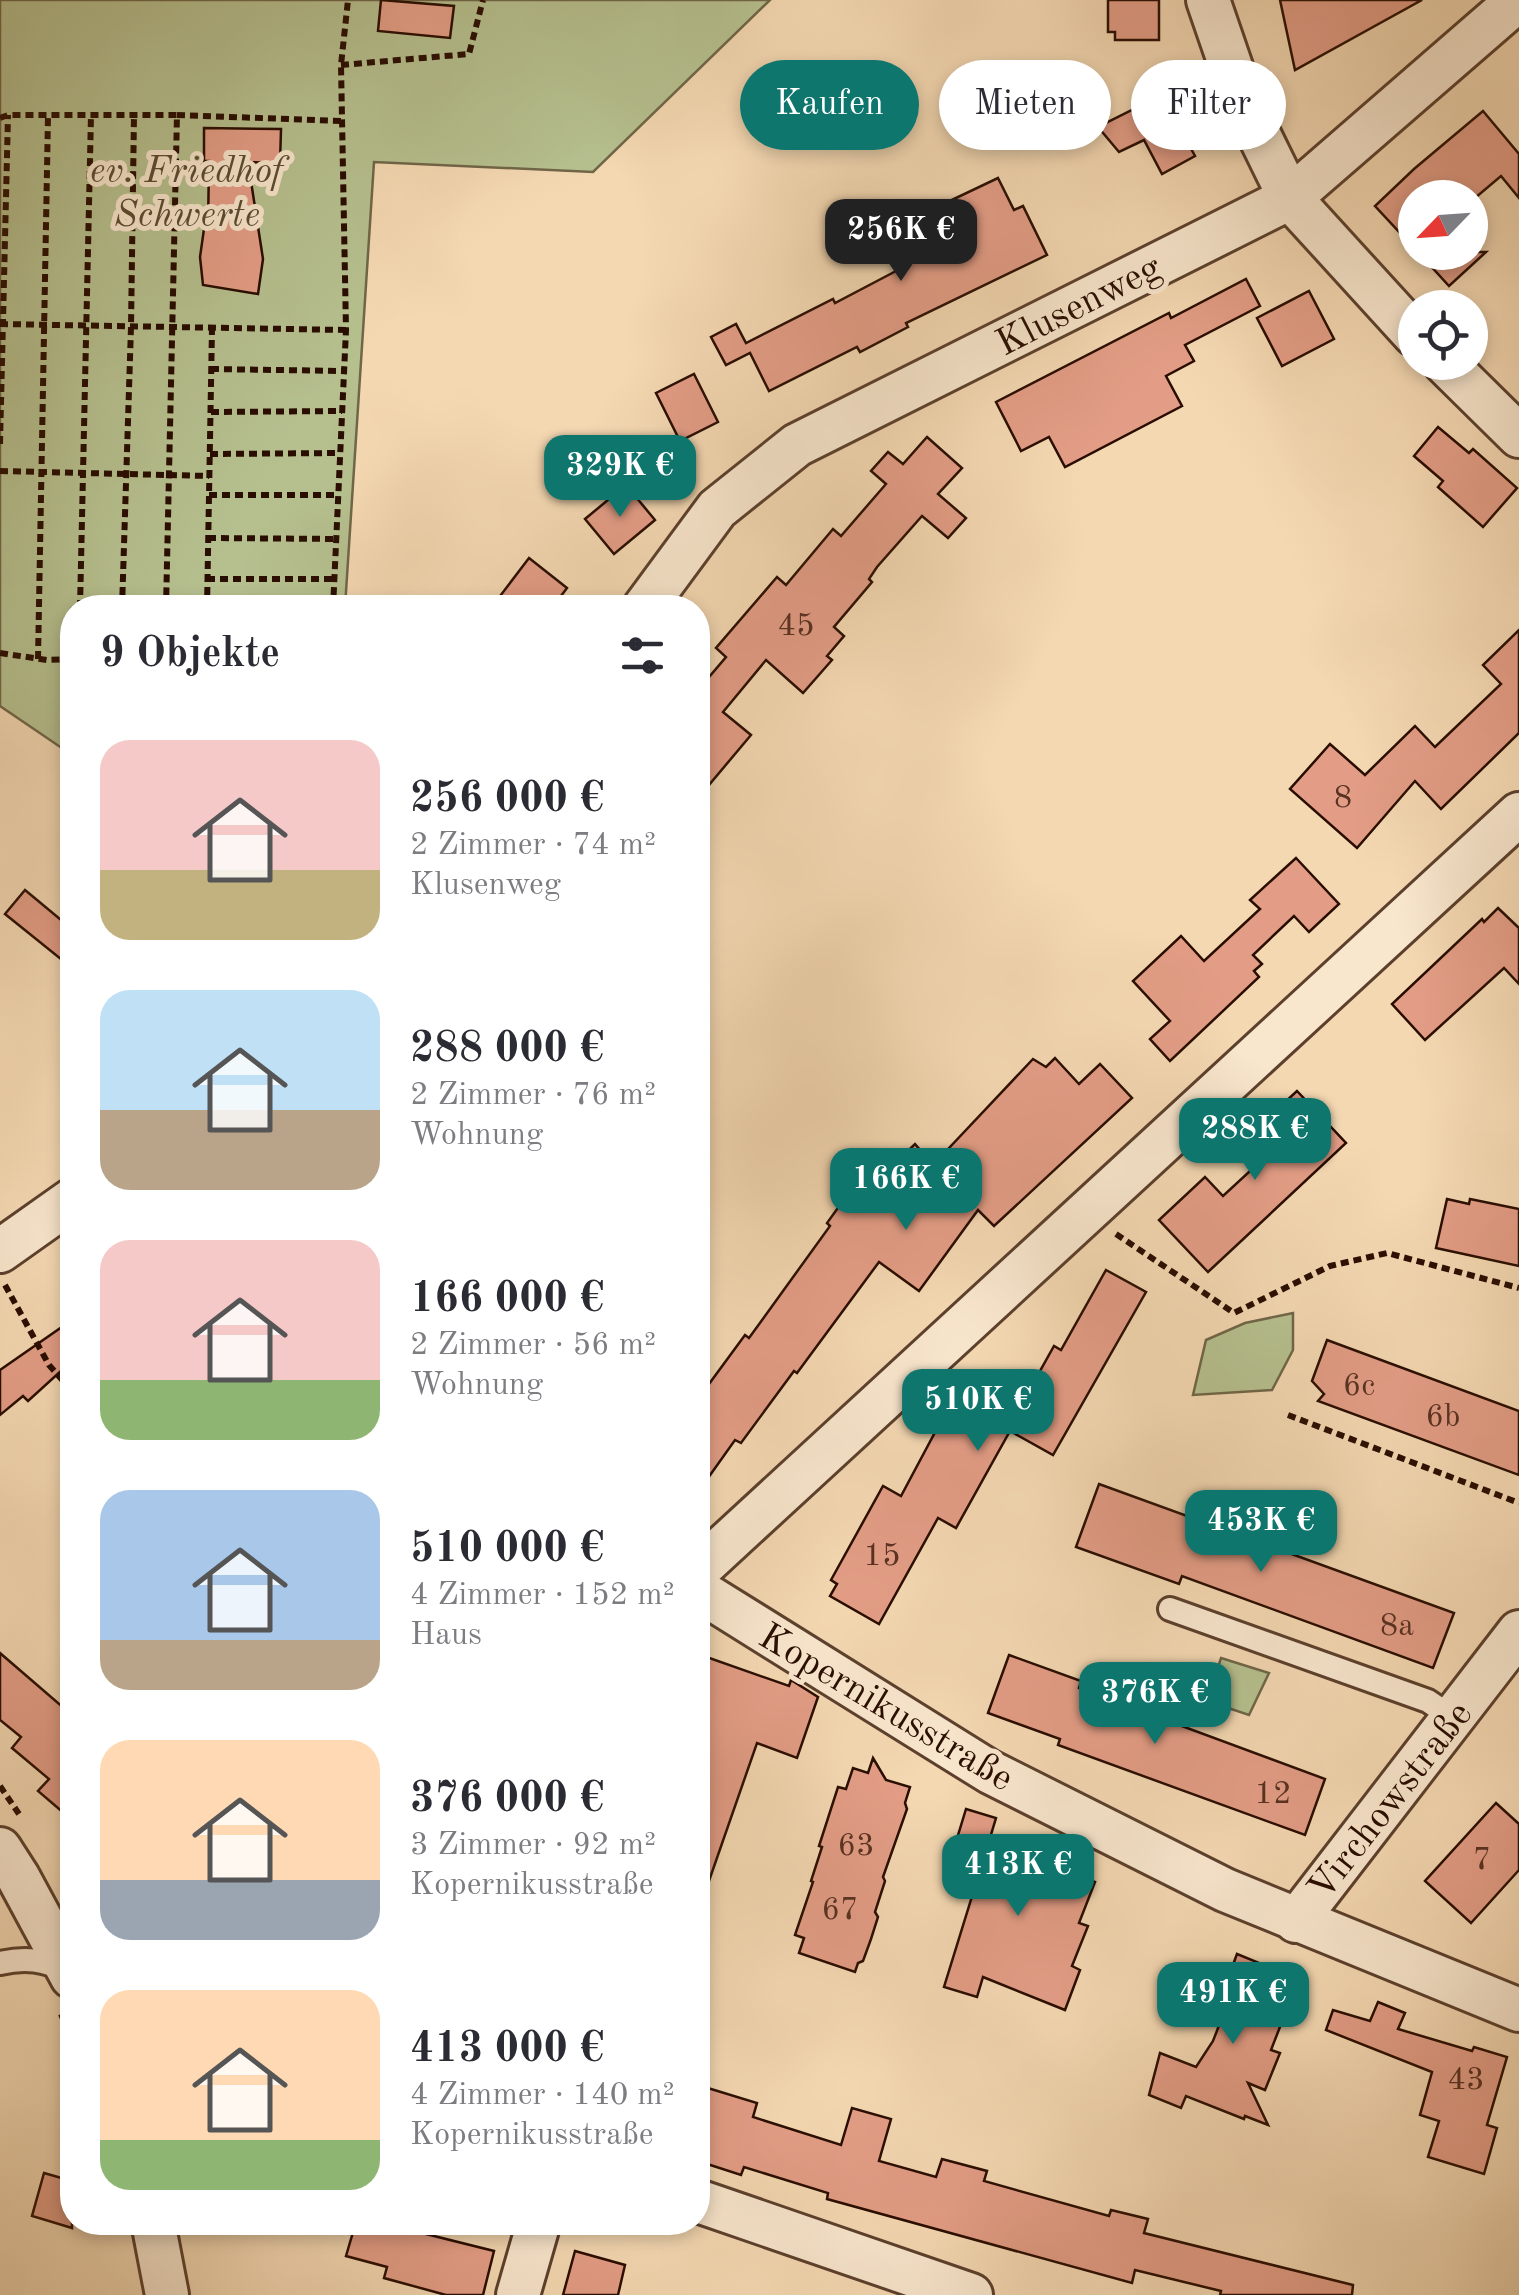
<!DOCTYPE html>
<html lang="de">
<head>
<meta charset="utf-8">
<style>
  :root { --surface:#fff; --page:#f7f7f7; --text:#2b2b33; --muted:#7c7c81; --accent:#0f766e }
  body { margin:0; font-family:"Old Standard TT",serif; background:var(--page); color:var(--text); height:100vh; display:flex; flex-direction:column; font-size:38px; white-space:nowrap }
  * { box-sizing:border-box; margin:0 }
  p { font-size:32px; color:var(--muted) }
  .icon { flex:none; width:55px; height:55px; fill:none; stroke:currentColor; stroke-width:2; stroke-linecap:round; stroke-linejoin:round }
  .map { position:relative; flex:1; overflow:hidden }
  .panel { position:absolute; left:60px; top:595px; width:650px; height:1640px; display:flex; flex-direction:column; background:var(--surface); border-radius:40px; box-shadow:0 5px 15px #0003 }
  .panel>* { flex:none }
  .hud { position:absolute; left:740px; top:60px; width:628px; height:90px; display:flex; gap:20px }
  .needle { width:65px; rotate:245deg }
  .buttons { position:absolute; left:1398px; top:180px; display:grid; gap:20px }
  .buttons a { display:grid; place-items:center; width:90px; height:90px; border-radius:50%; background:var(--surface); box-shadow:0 5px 15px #0003; font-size:50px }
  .price { position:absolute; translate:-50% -85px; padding:0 22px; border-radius:20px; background:var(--accent); color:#fff; font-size:32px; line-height:65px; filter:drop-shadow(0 2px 5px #0008) }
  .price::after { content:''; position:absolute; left:50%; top:60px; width:30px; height:22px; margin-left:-15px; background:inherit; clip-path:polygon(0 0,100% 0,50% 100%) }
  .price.selected { background:#222; color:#fff }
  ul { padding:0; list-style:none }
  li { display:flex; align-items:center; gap:30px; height:250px; padding:0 40px }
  li span { display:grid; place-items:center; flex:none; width:280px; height:200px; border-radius:30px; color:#555 }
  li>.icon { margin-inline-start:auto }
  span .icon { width:120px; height:120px; fill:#fffc; stroke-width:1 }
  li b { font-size:42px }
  h2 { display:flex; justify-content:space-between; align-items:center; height:120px; padding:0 40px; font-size:42px }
  .pill { padding:0 35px; border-radius:45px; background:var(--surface); box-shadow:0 5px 15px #0003; font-size:35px; line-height:90px }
  .pill.selected { background:var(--accent); color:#fff }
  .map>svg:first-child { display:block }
  .green { fill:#b6c08f; stroke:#706648; stroke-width:2.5 }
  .building { fill:#e39d86; stroke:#290d01; stroke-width:2.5 }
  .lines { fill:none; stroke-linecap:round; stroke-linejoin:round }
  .service-casing { stroke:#5c402d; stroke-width:28 }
  .minor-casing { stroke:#5c402d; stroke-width:48 }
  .path { stroke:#290d01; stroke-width:6; stroke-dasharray:8 5; stroke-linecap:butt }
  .service { stroke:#f8e6cd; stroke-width:22 }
  .minor { stroke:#f8e6cd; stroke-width:42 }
  .labels { text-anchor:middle; stroke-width:10; stroke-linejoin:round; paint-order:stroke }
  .number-label { font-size:32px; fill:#583122 }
  .park-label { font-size:38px; font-style:italic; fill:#5a4c33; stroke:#f8e6cd }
  .street-label { font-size:38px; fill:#290d01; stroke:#f8e6cd }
</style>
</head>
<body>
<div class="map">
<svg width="1519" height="2295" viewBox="0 0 1519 2295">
  <rect width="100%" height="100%" fill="#f4d8b2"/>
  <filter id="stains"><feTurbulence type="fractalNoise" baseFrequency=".002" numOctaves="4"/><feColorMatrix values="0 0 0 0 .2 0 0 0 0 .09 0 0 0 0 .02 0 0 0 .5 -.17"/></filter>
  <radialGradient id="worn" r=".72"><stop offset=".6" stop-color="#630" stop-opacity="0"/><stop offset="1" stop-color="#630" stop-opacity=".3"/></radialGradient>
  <!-- green -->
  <g class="green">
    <path d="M0 0H770L593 172 374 162 345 607 72 608V755L0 706Z"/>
    <path d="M1293 1313V1350L1272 1390 1193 1395 1206 1340 1245 1323Z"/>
    <path d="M1221 1658 1269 1673 1249 1715 1207 1701Z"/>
  </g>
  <!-- building -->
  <g class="building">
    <path d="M381 0 454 6 450 38 378 31Z"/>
    <path d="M1108 0H1159V40H1115V32H1108Z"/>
    <path d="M1280 0H1422L1295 70Z"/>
    <path d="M1190 81 1206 111 1184 122 1194 143 1189 145 1195 156 1162 174 1144 140 1119 152 1098 127Z"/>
    <path d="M1483 111 1519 154V198L1501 176 1475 198H1415V249L1375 206 1414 169Z"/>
    <path d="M204 128 281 129 280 163 248 162 263 259 258 294 203 285 200 257 204 229 208 228 209 161H204Z"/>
    <path d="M998 178 1014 210 1023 206 1047 255 906 323 908 327 860 352 857 347 769 391 750 353 726 365 711 337 736 324 746 343 833 299 835 303 896 271 878 235Z"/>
    <path d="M1418 252H1486L1449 286Z"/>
    <path d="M1246 279 1260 306 1185 345 1194 361 1166 376 1182 406 1065 467 1049 437 1021 451 996 402 1169 313 1171 318Z"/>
    <path d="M1309 291 1334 339 1282 366 1257 318Z"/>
    <path d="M694 374 718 422 680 441 656 393Z"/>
    <path d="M1438 427 1469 453 1473 449 1517 488 1483 527 1438 487 1443 481 1414 456Z"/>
    <path d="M927 437 962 468 938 494 966 518 948 538 922 516 877 567 869 579 872 582 834 627 844 636 827 656 832 660 803 693 766 660 723 712 751 735 698 798V690L726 657 716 648 777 577 786 585 833 529 841 536 886 484 871 471 888 452 903 464Z"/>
    <path d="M626 485 655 520 614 554 585 519Z"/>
    <path d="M529 558 567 588 552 608H491Z"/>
    <path d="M1519 630V733L1441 809 1415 781 1357 848 1290 789 1330 744 1365 775 1415 726 1435 747 1501 684 1483 665Z"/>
    <path d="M1296 858 1339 904 1309 932 1294 916 1253 955 1262 964 1254 971 1259 977 1170 1061 1150 1039 1170 1021 1133 981 1181 936 1204 961 1260 909 1250 900Z"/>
    <path d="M25 890 72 929V968L5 914Z"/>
    <path d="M1498 908 1519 928V984L1504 968 1425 1040 1392 1004 1482 919 1484 922Z"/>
    <path d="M1055 1058 1079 1084 1100 1064 1132 1098 994 1226 978 1210 919 1291 879 1262 797 1373 794 1371 741 1443 735 1440 698 1492V1399L745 1335 749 1338 830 1226 827 1223 858 1180 869 1188 915 1144 933 1165 1033 1059 1046 1067Z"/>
    <path d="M1297 1091 1346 1143 1208 1272 1159 1220 1205 1177 1223 1196 1261 1161 1243 1141Z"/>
    <path d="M1447 1199 1469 1204 1470 1199 1519 1209V1266L1436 1248Z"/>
    <path d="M1106 1270 1146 1292 1053 1455 1010 1431 956 1528 938 1518 879 1624 830 1596 837 1584 831 1580 883 1486 901 1496 956 1393 1011 1423 1054 1346 1061 1350Z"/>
    <path d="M72 1320V1361L28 1401 23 1396 0 1415V1370Z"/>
    <path d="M1327 1340 1519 1411V1475L1318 1401 1324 1394 1312 1381Z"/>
    <path d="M1099 1484 1454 1613 1433 1668 1182 1576 1179 1584 1076 1547Z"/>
    <path d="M0 1653 72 1715V1820L38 1791 49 1779 12 1748 21 1737 0 1720Z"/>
    <path d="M698 1654 789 1686 791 1680 818 1697 797 1758 757 1743 702 1901 698 1900Z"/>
    <path d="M1009 1655 1081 1681 1079 1688 1325 1779 1305 1835 1058 1745 1060 1739 988 1713Z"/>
    <path d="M873 1758 886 1780 910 1787 905 1803 907 1809 883 1877 885 1881 875 1912 878 1917 871 1939 863 1961 858 1963 855 1972 799 1953 804 1938 795 1935 813 1882 811 1881 822 1847 819 1846 838 1787 846 1789 853 1768 868 1773Z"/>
    <path d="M1496 1803 1519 1824V1870L1471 1923 1425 1881Z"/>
    <path d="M966 1809 996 1818 990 1838 1073 1870 1072 1873 1095 1882 1079 1923 1088 1926 1072 1966 1080 1970 1065 2010 983 1977 977 1997 944 1987 982 1864 952 1855Z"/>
    <path d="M1237 1954 1291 1976 1277 2010 1285 2014 1271 2050 1280 2053 1265 2090 1248 2083 1268 2125 1245 2116 1244 2119 1186 2096 1181 2108 1149 2095 1160 2053 1196 2067 1213 2041 1232 1992 1224 1989Z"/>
    <path d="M1378 2002 1405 2013 1398 2029 1472 2051 1474 2047 1507 2057 1487 2125 1497 2128 1484 2174 1428 2157 1439 2121 1420 2115 1432 2072 1326 2030 1333 2010 1370 2021Z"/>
    <path d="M698 2085 757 2103 753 2117 841 2145 852 2108 891 2119 879 2161 936 2177 942 2159 987 2171 984 2181 1109 2216 1111 2210 1148 2219 1144 2233 1353 2285 1352 2295H1220L1221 2291 1135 2270 1132 2283 827 2199 828 2193 744 2167 741 2175 698 2161Z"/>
    <path d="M44 2173 72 2181V2228L32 2216Z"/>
    <path d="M356 2222H399L398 2227 494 2251 483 2295H446L384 2278 387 2267 346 2256Z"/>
    <path d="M575 2251 625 2265 618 2295H563Z"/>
  </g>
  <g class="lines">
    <defs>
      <g id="service">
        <path d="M1170 1609 1428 1701 1453 1718"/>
        <path d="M0 1963C26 1957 44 1960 68 1971"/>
      </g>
      <g id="minor">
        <path d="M1208 0 1243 102 1290 198 1415 335"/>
        <path d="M1444 362 1519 436"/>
        <path d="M644 608 717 509 797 445 1290 198 1518 0"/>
        <path d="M0 1251 72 1200"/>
        <path d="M698 1570 1519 814"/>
        <path d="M698 1590 990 1772 1225 1890 1519 2010"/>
        <path d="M0 1849 18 1877 72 1977"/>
        <path d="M1296 1921 1519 1632"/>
        <path d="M698 2201 971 2295"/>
        <path d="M153 2222 167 2295"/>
        <path d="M518 2295 539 2222"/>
      </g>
    </defs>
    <!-- service casing -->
    <use href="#service" class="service-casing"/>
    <!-- minor casing -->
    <use href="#minor" class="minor-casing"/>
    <!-- path -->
    <g class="path">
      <path d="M341 65 469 54 483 0"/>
      <path d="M177 115 342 121"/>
      <path d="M0 118 8 115H177L166 608"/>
      <path d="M0 324 346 330"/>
      <path d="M211 369 344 371"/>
      <path d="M211 412 342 411"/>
      <path d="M0 444 8 115"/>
      <path d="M210 454 340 453"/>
      <path d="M0 471 209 476"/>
      <path d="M209 495H339"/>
      <path d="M208 538 337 539"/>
      <path d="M207 579H335"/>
      <path d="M80 608 91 115"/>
      <path d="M122 608 131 327 134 115"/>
      <path d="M207 608 212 328"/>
      <path d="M333 608 346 330 341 65 348 0"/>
      <path d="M0 653 47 660 72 659"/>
      <path d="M38 659 48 116"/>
      <path d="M1116 1234 1234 1313 1330 1266 1387 1253 1519 1288"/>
      <path d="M5 1285 49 1365 72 1391"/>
      <path d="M1288 1415 1519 1503"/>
      <path d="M0 1786 19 1814"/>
      <path d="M61 2014 72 2041"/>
    </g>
    <!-- service -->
    <use href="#service" class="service"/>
    <!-- minor -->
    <use href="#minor" class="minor"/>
  </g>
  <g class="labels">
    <!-- number labels -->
    <g class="number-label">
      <text x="796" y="635">45</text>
      <text x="1343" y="807">8</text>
      <text x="1359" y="1395">6c</text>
      <text x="1443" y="1426">6b</text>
      <text x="882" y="1565">15</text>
      <text x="1397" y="1635">8a</text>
      <text x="1273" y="1803">12</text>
      <text x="856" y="1855">63</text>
      <text x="1482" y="1869">7</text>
      <text x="840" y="1919">67</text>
      <text x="1466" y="2089">43</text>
    </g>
    <!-- park labels -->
    <g class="park-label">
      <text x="187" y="182">ev. Friedhof<tspan x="187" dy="44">Schwerte</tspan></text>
    </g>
    <!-- street labels -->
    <g class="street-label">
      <text transform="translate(1078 304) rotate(-27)" y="13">Klusenweg</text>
      <text transform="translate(887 1706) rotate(31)" y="13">Kopernikusstraße</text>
      <text transform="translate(1389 1800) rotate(-52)" y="13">Virchowstraße</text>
    </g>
  </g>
  <rect width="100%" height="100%" filter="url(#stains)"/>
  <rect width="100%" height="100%" fill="url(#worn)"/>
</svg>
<div class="buttons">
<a><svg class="needle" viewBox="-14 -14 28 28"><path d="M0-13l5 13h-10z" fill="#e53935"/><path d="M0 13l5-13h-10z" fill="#7c7c81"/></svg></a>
<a><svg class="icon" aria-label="locate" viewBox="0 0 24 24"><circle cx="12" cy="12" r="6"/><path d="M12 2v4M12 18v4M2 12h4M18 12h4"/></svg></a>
</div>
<b class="price selected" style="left:901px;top:284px">256K €</b>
<b class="price" style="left:620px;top:520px">329K €</b>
<b class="price" style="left:1255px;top:1183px">288K €</b>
<b class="price" style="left:906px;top:1233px">166K €</b>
<b class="price" style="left:978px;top:1454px">510K €</b>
<b class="price" style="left:1261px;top:1575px">453K €</b>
<b class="price" style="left:1155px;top:1747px">376K €</b>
<b class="price" style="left:1018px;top:1919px">413K €</b>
<b class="price" style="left:1233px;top:2047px">491K €</b>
<div class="hud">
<a class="pill selected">Kaufen</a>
<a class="pill">Mieten</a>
<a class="pill">Filter</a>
</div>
<section class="panel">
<h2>9 Objekte<svg class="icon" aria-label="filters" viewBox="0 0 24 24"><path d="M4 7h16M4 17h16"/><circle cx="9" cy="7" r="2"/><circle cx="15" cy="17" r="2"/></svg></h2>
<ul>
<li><span style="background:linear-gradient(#f6c9c9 65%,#c2b280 0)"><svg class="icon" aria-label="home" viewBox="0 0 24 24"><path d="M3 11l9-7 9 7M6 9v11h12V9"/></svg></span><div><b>256 000 €</b><p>2 Zimmer · 74 m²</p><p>Klusenweg</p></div></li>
<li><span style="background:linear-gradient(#bfe0f5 60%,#b9a48a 0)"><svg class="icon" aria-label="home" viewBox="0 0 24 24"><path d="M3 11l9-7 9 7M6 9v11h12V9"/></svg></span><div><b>288 000 €</b><p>2 Zimmer · 76 m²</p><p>Wohnung</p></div></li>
<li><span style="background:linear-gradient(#f6c9c9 70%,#8fb573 0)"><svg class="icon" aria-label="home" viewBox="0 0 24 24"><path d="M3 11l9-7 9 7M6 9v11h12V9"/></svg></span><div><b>166 000 €</b><p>2 Zimmer · 56 m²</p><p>Wohnung</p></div></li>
<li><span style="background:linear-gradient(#a9c7e8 75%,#b9a48a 0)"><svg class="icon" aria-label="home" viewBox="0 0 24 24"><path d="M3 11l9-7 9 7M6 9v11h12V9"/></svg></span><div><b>510 000 €</b><p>4 Zimmer · 152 m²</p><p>Haus</p></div></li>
<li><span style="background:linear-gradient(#ffd9b3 70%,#9aa5b1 0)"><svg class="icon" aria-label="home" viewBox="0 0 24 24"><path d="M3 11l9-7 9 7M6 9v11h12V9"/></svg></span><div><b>376 000 €</b><p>3 Zimmer · 92 m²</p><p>Kopernikusstraße</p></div></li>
<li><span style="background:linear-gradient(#ffd9b3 75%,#8fb573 0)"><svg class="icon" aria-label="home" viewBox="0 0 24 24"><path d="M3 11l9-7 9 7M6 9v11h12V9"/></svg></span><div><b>413 000 €</b><p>4 Zimmer · 140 m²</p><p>Kopernikusstraße</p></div></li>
</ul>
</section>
</div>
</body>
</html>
